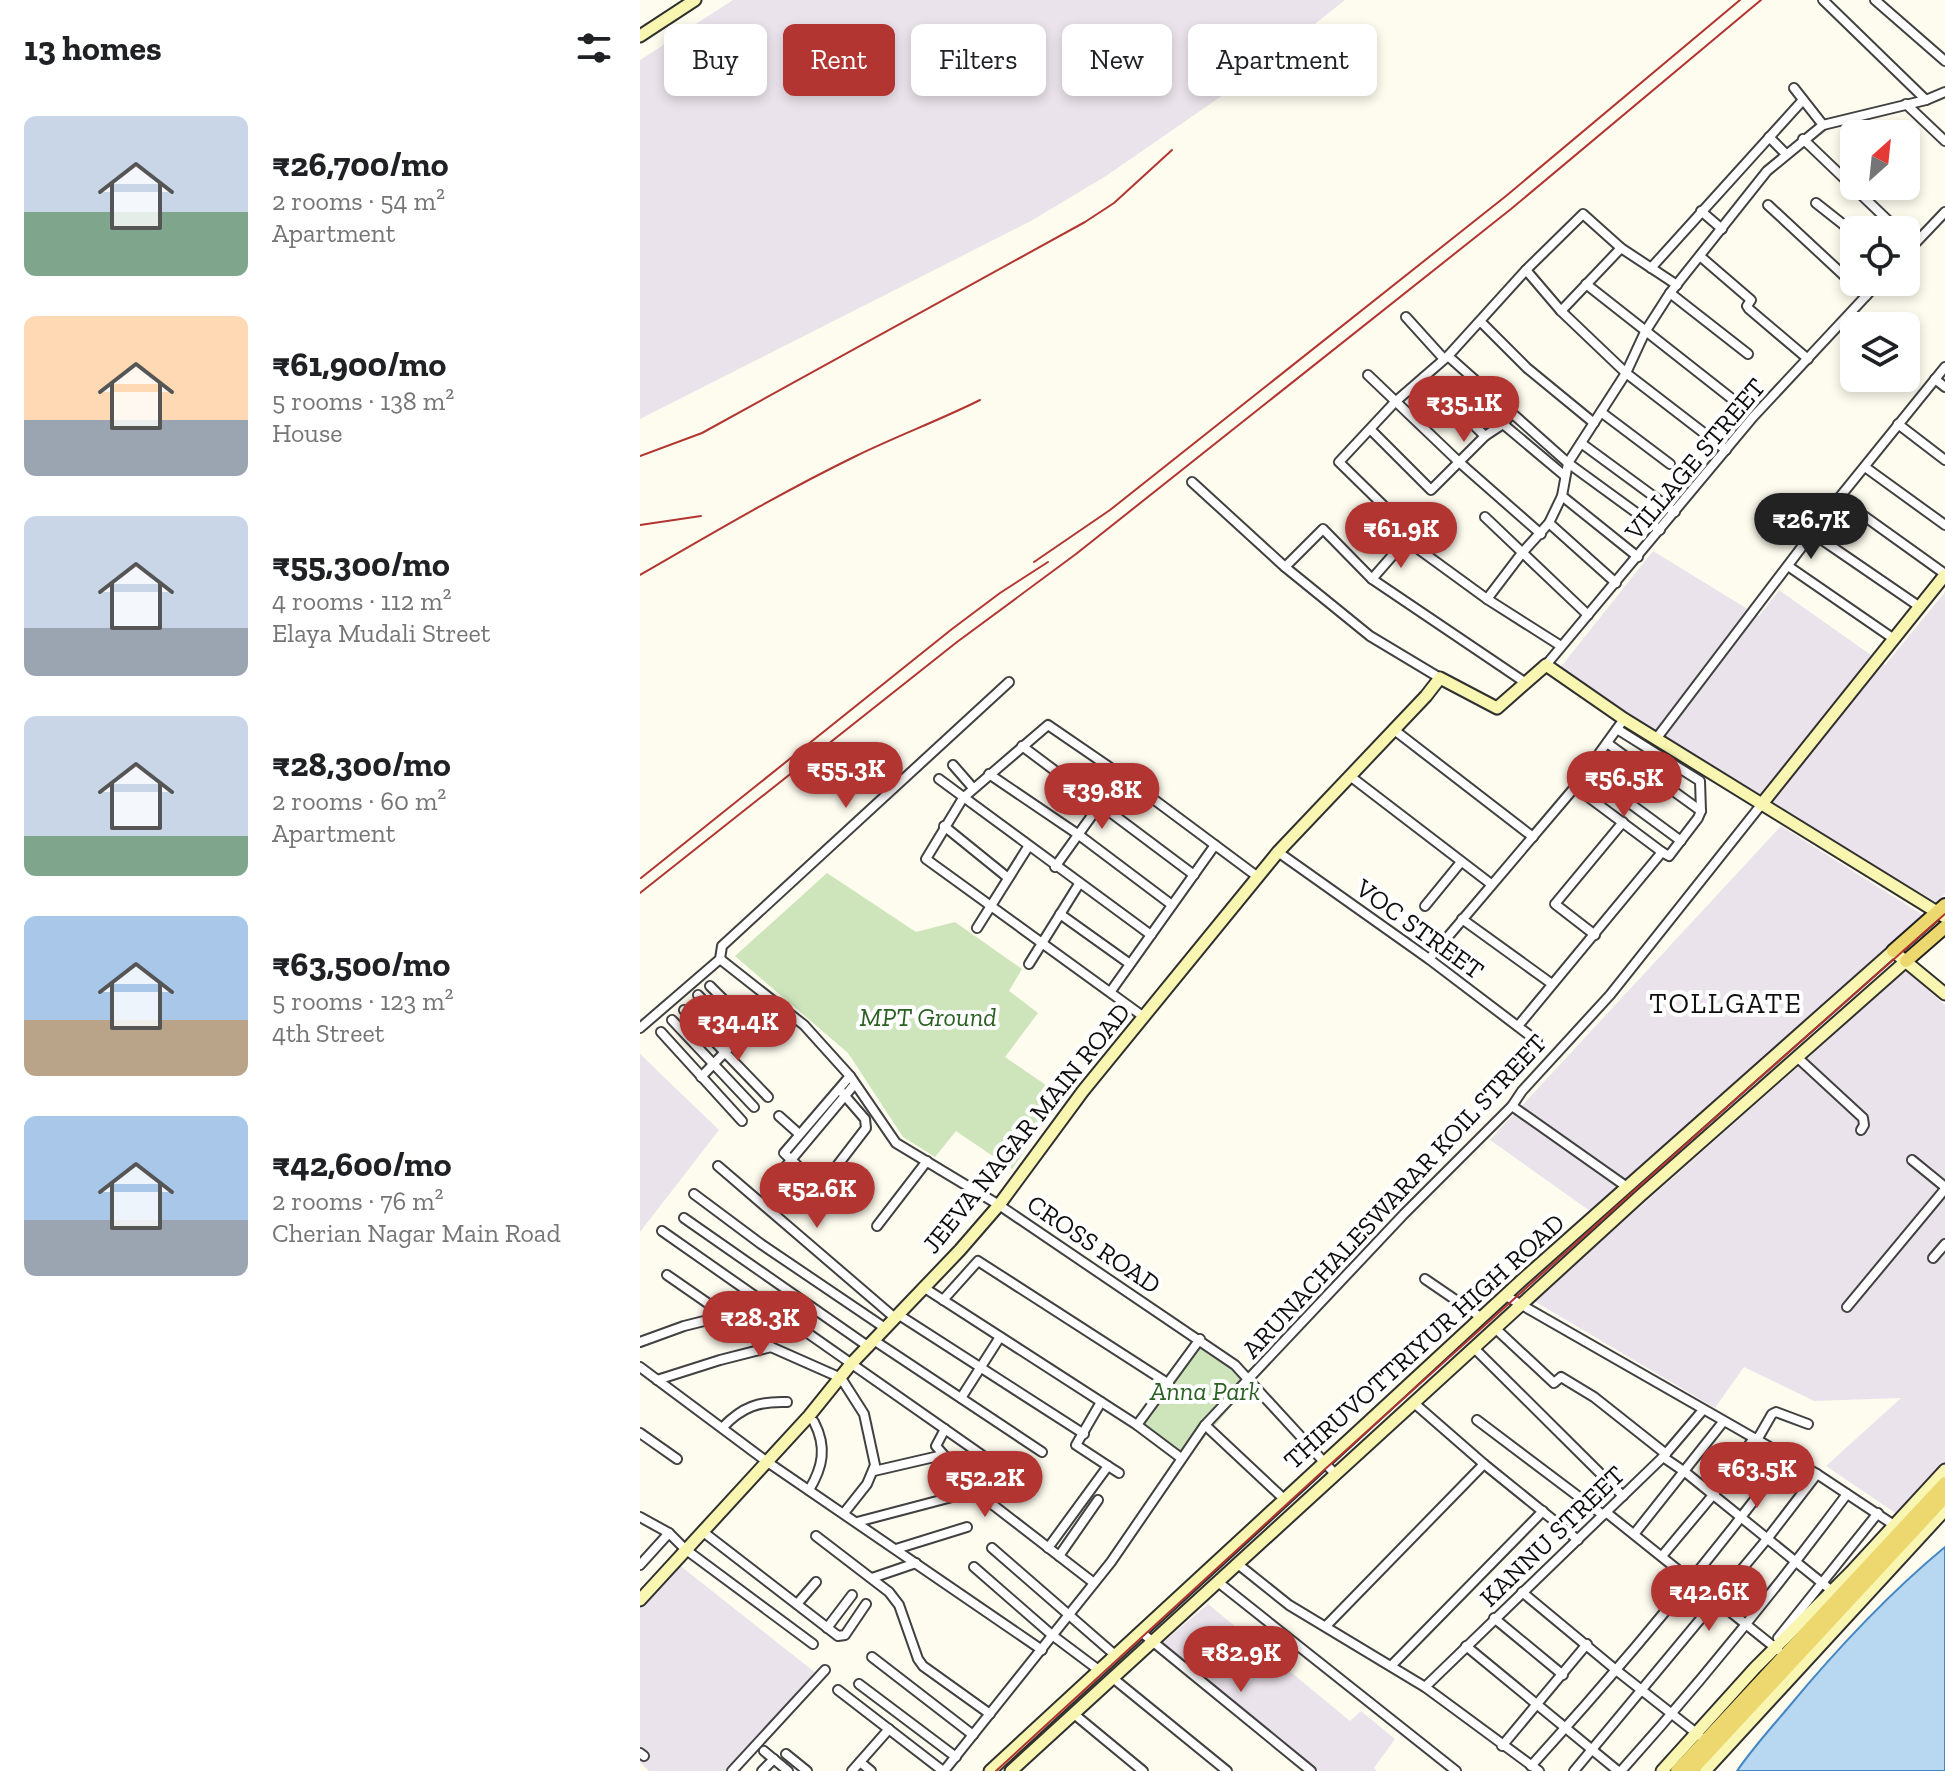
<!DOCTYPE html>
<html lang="en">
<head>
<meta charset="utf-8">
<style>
  :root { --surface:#fff; --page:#f2f2f2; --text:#202124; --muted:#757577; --accent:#b23531 }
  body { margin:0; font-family:"Zilla Slab",serif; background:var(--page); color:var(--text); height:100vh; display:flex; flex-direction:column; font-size:30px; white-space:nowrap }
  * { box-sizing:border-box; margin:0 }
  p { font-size:26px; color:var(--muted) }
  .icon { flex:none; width:44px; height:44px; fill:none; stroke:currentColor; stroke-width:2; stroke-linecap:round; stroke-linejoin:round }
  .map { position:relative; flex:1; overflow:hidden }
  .panel { display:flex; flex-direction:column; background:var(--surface); width:640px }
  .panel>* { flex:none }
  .hud { position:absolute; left:24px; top:24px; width:760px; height:72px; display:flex; gap:16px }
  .needle { width:52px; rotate:27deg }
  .fabs { position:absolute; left:1200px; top:120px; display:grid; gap:16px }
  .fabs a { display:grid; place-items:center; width:80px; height:80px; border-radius:12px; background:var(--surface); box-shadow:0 4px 12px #0003; font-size:40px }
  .price { position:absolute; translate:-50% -68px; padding:0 18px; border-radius:28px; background:var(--accent); color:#fff; font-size:26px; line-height:52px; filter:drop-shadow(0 2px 4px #0008) }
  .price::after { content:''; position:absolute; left:50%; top:48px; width:24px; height:18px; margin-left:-12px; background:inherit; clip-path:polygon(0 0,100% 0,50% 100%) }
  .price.on { background:#222; color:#fff }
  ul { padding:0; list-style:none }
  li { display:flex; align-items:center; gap:24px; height:200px; padding:0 24px }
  li span { display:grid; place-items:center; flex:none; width:224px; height:160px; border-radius:12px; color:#555 }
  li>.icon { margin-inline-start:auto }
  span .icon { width:96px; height:96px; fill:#fffc; stroke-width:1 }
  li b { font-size:34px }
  h2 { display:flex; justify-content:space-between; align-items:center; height:96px; padding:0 24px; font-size:34px }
  .chip { padding:0 28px; border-radius:12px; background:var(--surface); box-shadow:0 4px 12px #0003; font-size:28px; line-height:72px }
  .chip.on { background:var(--accent); color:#fff }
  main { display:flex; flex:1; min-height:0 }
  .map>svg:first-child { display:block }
  .industrial { fill:#ebe3eb }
  .green { fill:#cee5bc }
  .water { fill:#b8d7f1; stroke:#4587c2; stroke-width:2 }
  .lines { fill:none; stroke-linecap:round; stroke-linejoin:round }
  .street-casing { stroke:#414141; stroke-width:12 }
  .secondary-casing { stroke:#303030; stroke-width:15 }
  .primary-casing { stroke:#1f1f1f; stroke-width:16 }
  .street { stroke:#fff; stroke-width:8 }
  .secondary { stroke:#f8f6b0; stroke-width:11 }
  .primary { stroke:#edd870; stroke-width:12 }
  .rail { stroke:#b23531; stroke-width:2 }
  .labels { text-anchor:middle; stroke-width:8; stroke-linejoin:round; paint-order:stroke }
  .street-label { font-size:26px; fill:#0e0e0e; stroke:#fff }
  .park-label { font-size:26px; font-style:italic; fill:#2b6023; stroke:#fff }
  .neighbourhood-label { font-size:28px; letter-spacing:2px; fill:#0e0e0e; stroke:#fff }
</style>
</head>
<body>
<main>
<section class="panel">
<h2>13 homes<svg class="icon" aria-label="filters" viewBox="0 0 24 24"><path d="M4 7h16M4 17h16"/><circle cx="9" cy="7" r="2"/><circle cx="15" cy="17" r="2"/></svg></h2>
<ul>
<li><span style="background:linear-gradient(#c9d6e8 60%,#7fa58c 0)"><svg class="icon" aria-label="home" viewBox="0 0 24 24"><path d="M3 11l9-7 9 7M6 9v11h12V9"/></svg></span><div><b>₹26,700/mo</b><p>2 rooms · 54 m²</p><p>Apartment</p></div></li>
<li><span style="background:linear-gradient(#ffd9b3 65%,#9aa5b1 0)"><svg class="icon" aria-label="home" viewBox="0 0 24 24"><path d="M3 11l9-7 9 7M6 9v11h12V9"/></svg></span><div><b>₹61,900/mo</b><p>5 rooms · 138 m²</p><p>House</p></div></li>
<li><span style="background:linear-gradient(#c9d6e8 70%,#9aa5b1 0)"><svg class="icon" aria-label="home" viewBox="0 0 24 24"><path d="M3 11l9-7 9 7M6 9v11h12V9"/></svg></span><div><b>₹55,300/mo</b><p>4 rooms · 112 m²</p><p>Elaya Mudali Street</p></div></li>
<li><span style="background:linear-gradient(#c9d6e8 75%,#7fa58c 0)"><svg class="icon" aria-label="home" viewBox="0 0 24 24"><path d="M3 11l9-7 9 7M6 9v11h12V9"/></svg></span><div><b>₹28,300/mo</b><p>2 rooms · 60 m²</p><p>Apartment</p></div></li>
<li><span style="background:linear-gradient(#a9c7e8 65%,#b9a48a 0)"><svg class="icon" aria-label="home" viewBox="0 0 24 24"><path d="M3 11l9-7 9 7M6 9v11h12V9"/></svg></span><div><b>₹63,500/mo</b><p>5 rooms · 123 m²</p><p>4th Street</p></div></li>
<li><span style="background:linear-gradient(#a9c7e8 65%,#9aa5b1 0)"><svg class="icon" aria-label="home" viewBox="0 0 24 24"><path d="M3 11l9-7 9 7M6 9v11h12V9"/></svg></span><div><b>₹42,600/mo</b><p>2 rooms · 76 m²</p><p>Cherian Nagar Main Road</p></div></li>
</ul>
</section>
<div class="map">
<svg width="1305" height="1771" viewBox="0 0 1305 1771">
  <rect width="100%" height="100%" fill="#fefcef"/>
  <!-- industrial -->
  <g class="industrial">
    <path d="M93 0H705L599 84 466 176 391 221 0 419V60Z"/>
    <path d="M1013 551 1119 616 1139 590 1245 665 1305 592V894L1296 902 1150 815 919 669Z"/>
    <path d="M1141 826 1283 915 950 1211 850 1140Z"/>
    <path d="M1266 971 1305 1005V1472L1264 1519 1186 1466 1261 1398 1174 1401 1104 1367 1075 1408 894 1301Z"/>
    <path d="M0 1054 79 1130 0 1232Z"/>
    <path d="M38 1564 181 1677 92 1771H9L0 1762V1609Z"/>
    <path d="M568 1604 710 1721 721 1711 755 1739 734 1768 737 1771H679L519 1646Z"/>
  </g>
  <!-- green -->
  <g class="green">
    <path d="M187 873 276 932 315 922 382 969 369 991 398 1013 365 1057 422 1096 372 1169 316 1131 295 1157 263 1137 208 1053 95 956Z"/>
    <path d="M562 1346 602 1372 607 1388 547 1458 501 1425Z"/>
  </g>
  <!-- water -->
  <path class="water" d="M1305 1547V1771H1097C1112 1749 1130 1729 1147 1709 1195 1651 1247 1595 1305 1547Z"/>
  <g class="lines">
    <defs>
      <g id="street">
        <path d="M1183 0 1286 100"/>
        <path d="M1235 0 1305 61"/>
        <path d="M1154 88 1183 125"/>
        <path d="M1266 104 1305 141"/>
        <path d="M1129 137 1146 154"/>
        <path d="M1163 139 1258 230"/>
        <path d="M1176 203 1214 233"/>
        <path d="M1128 205 1226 296"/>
        <path d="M1061 211 1082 229"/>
        <path d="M1266 253 1305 212"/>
        <path d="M1061 257 1111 300 1107 306 1109 309 1168 359"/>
        <path d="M1011 268 1163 100"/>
        <path d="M886 270 921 311 986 373 1086 450"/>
        <path d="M946 284 1096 402"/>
        <path d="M1030 293 1108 354"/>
        <path d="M921 311 981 248"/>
        <path d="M766 317 804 359"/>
        <path d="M841 322 887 368 954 423"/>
        <path d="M808 356 928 463 1020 530"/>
        <path d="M728 375 819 462 901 534"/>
        <path d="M784 377 845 436"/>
        <path d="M1295 379 1305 387"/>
        <path d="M961 412 1030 464"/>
        <path d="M863 424 925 476"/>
        <path d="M1258 424 1305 460"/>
        <path d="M731 430 791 490 845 436 863 424 871 414"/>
        <path d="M941 443 1035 512"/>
        <path d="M1225 467 1305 525"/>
        <path d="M552 482 645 567 730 636 800 678"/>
        <path d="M922 496 998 557"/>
        <path d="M1199 498 1305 574"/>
        <path d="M845 517 948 615"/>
        <path d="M909 523 976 583"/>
        <path d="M1172 533 1280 607"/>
        <path d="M1148 566 1254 639"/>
        <path d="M645 567 683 529 732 579 886 683"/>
        <path d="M732 579 766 540"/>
        <path d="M847 599 882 553 909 523 922 496 928 463 986 373 1005 332 1030 293 1127 171 1183 125 1286 100 1305 92"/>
        <path d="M921 646 847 599 766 540 746 508 699 462 755 402 808 356 886 270 943 214 981 248 1037 285"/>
        <path d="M906 665 1113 417 1239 282"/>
        <path d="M753 729 893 837"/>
        <path d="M977 729 1060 781 1061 811 1058 818 1029 856 1022 852"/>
        <path d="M1016 739 1199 498 1305 367"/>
        <path d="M967 743 1061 811"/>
        <path d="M382 746 554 875"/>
        <path d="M313 765 333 788"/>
        <path d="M946 771 1041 841"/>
        <path d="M349 774 439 835 532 905"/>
        <path d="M710 776 851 884"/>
        <path d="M299 779 511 935"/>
        <path d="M304 826 367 877"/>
        <path d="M638 852 789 959 897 1041"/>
        <path d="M415 867 481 775"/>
        <path d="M785 906 821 862"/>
        <path d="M420 914 490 964"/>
        <path d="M822 919 912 984"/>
        <path d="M337 928 388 847"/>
        <path d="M955 935 915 904 983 822"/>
        <path d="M80 959 164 1025 210 1076 256 1143 359 1205 595 1365 696 1475"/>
        <path d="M789 959 935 787 984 719"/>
        <path d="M389 964 439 884"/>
        <path d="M70 986 110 1026"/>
        <path d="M471 991 575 845"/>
        <path d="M58 995 99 1038"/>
        <path d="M44 1010 128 1097"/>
        <path d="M504 1017 286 859 323 798 408 725 481 775 618 877"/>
        <path d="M32 1020 114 1107"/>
        <path d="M878 1026 1022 852 935 787"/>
        <path d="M0 1028 80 959 82 946 369 682"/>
        <path d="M21 1032 102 1121"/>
        <path d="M1158 1058 1223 1118 1224 1125 1221 1130"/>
        <path d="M61 1077 133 1002"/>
        <path d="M199 1089 225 1119 226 1128 183 1184H177L144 1153 210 1076"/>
        <path d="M872 1106 987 1187"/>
        <path d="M139 1116 158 1133"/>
        <path d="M1272 1160 1305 1187"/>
        <path d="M78 1166 255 1318"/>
        <path d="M131 1184 214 1085"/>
        <path d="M54 1194 121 1244 245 1328"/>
        <path d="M44 1218 229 1347"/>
        <path d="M237 1226 287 1161"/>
        <path d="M22 1231 379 1481"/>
        <path d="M1293 1258 1305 1244"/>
        <path d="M27 1275 131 1347 201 1378 224 1414 235 1465 227 1484 204 1513"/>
        <path d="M785 1279 842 1318"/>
        <path d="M283 1287 497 1425 541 1458"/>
        <path d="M866 1296 1177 1474 1257 1527"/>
        <path d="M303 1300 338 1261 529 1384"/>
        <path d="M1207 1307 1305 1189"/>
        <path d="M259 1315 444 1434"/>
        <path d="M856 1329 914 1383 921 1377 954 1397 1026 1454"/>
        <path d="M235 1341 402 1452"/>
        <path d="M0 1342 44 1326 88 1315"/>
        <path d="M834 1348 983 1496"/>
        <path d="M0 1367 126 1461 402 1650"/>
        <path d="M17 1380 80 1360 131 1347"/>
        <path d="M321 1398 360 1337"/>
        <path d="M774 1403 844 1464 938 1540"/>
        <path d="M837 1420 963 1515"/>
        <path d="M497 1425 560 1339"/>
        <path d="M565 1425 644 1499"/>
        <path d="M83 1427C102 1407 119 1401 147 1402"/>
        <path d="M305 1429 296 1446 335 1491 454 1583"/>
        <path d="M0 1433 37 1459"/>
        <path d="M1117 1440 1132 1414 1136 1412 1168 1424"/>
        <path d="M1023 1457 1045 1472 1192 1591"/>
        <path d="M468 1466 479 1473"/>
        <path d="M234 1471 303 1455"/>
        <path d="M169 1490C183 1467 187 1447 174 1422"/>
        <path d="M967 1513 1138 1650"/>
        <path d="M0 1517 29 1533 45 1549 173 1644"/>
        <path d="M217 1522 335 1491"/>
        <path d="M62 1531 198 1636 205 1635 226 1604"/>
        <path d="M995 1533 1083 1422"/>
        <path d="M176 1536 249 1592 259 1605 278 1659 283 1666 350 1714"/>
        <path d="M352 1548 475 1655"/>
        <path d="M408 1548 468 1466 436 1445 461 1402"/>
        <path d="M256 1549 327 1527"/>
        <path d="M419 1556 458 1500"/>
        <path d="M1022 1556 1073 1495 1114 1438"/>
        <path d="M0 1565 29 1533"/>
        <path d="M599 1565 649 1605 785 1687 899 1771"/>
        <path d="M334 1567 412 1635 460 1671"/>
        <path d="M232 1578 276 1563"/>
        <path d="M578 1582 816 1771"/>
        <path d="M882 1592 976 1670 1060 1736"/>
        <path d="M157 1604 176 1582"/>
        <path d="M854 1618 923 1675"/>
        <path d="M686 1626 844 1464"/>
        <path d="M187 1628 212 1595"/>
        <path d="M501 1632 671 1771"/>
        <path d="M1138 1638 1238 1513"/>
        <path d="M826 1646 978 1771"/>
        <path d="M232 1657 333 1735"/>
        <path d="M751 1666 903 1511"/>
        <path d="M474 1679 587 1771"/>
        <path d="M219 1684 316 1757"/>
        <path d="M785 1687 1023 1457 1063 1410"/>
        <path d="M198 1690 303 1771"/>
        <path d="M434 1714 503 1771"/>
        <path d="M862 1746 947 1644"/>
        <path d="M124 1751 148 1771"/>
        <path d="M0 1753 4 1756"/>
        <path d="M146 1754 167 1771"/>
        <path d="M220 1762 231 1771"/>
        <path d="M891 1766C981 1667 1067 1564 1147 1457"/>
        <path d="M92 1771 185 1670"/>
        <path d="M122 1771 134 1759"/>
        <path d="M212 1771 249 1729"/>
        <path d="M304 1771 471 1562 565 1425 764 1214 872 1106 882 1091 970 995 1121 805"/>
        <path d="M934 1771 1127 1539 1177 1474"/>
        <path d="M981 1771C1061 1682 1136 1589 1207 1494"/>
      </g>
      <g id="secondary">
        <path d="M0 36 55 0"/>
        <path d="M1121 805 1305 575"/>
        <path d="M0 1600 169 1416 211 1364 320 1250 359 1205 443 1091 638 852 786 696 800 678 857 708 906 665 984 719 1305 917"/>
        <path d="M350 1771 881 1281 1253 951 1305 994"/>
        <path d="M371 1771 1000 1196 1266 961"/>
        <path d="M1022 1771 1115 1668 1211 1572 1305 1470"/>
        <path d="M1065 1771 1305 1510"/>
      </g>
      <g id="primary">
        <path d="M1253 951 1305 905"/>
        <path d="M1266 961 1305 927"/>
        <path d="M1037 1771 1305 1483"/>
        <path d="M1051 1771 1305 1497"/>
      </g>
    </defs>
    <!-- street casing -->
    <use href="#street" class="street-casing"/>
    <!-- secondary casing -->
    <use href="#secondary" class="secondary-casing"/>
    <!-- primary casing -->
    <use href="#primary" class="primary-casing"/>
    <!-- street -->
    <use href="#street" class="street"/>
    <!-- secondary -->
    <use href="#secondary" class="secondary"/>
    <!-- primary -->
    <use href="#primary" class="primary"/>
    <!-- rail -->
    <g class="rail">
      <path d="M0 456 62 433 445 222 474 203 532 150"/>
      <path d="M0 525 61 516"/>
      <path d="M394 562 470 510 866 196 1100 0"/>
      <path d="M0 575C71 534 142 492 216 456 257 436 300 420 340 400"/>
      <path d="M1 878 312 629 360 593 408 562"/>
      <path d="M0 893 317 642 436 554 871 209 1121 0"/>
      <path d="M356 1771 683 1471 1116 1081 1305 914"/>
    </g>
  </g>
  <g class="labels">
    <!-- street labels -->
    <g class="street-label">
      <text transform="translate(1055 459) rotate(-50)" y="9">VILLAGE STREET</text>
      <text transform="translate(780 929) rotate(36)" y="9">VOC STREET</text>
      <text transform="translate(386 1128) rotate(-51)" y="9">JEEVA NAGAR MAIN ROAD</text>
      <text transform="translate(754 1196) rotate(-47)" y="9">ARUNACHALESWARAR KOIL STREET</text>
      <text transform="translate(454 1244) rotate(34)" y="9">CROSS ROAD</text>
      <text transform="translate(784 1341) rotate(-42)" y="9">THIRUVOTTRIYUR HIGH ROAD</text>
      <text transform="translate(912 1536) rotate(-44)" y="9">KANNU STREET</text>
    </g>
    <!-- park labels -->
    <g class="park-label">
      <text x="288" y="1026">MPT Ground</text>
      <text x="565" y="1400">Anna Park</text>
    </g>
    <!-- neighbourhood labels -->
    <g class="neighbourhood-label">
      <text x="1086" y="1013">TOLLGATE</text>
    </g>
  </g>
</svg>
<div class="fabs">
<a><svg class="needle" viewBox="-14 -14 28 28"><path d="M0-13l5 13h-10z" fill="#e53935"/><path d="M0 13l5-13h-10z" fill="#757577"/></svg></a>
<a><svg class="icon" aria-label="locate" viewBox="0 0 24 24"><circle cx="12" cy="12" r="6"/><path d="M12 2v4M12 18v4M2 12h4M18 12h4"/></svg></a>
<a><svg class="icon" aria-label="layers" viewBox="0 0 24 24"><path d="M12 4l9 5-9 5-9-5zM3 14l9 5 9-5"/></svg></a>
</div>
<b class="price" style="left:824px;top:444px">₹35.1K</b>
<b class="price on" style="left:1171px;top:561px">₹26.7K</b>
<b class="price" style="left:761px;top:570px">₹61.9K</b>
<b class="price" style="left:206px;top:810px">₹55.3K</b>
<b class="price" style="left:984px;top:819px">₹56.5K</b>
<b class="price" style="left:462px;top:831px">₹39.8K</b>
<b class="price" style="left:98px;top:1063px">₹34.4K</b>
<b class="price" style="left:177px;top:1230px">₹52.6K</b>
<b class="price" style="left:120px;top:1359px">₹28.3K</b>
<b class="price" style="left:1117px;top:1510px">₹63.5K</b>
<b class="price" style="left:345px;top:1519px">₹52.2K</b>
<b class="price" style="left:1069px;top:1633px">₹42.6K</b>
<b class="price" style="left:601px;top:1694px">₹82.9K</b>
<div class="hud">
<a class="chip">Buy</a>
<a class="chip on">Rent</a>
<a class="chip">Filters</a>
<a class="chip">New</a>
<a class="chip">Apartment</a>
</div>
</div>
</main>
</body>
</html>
